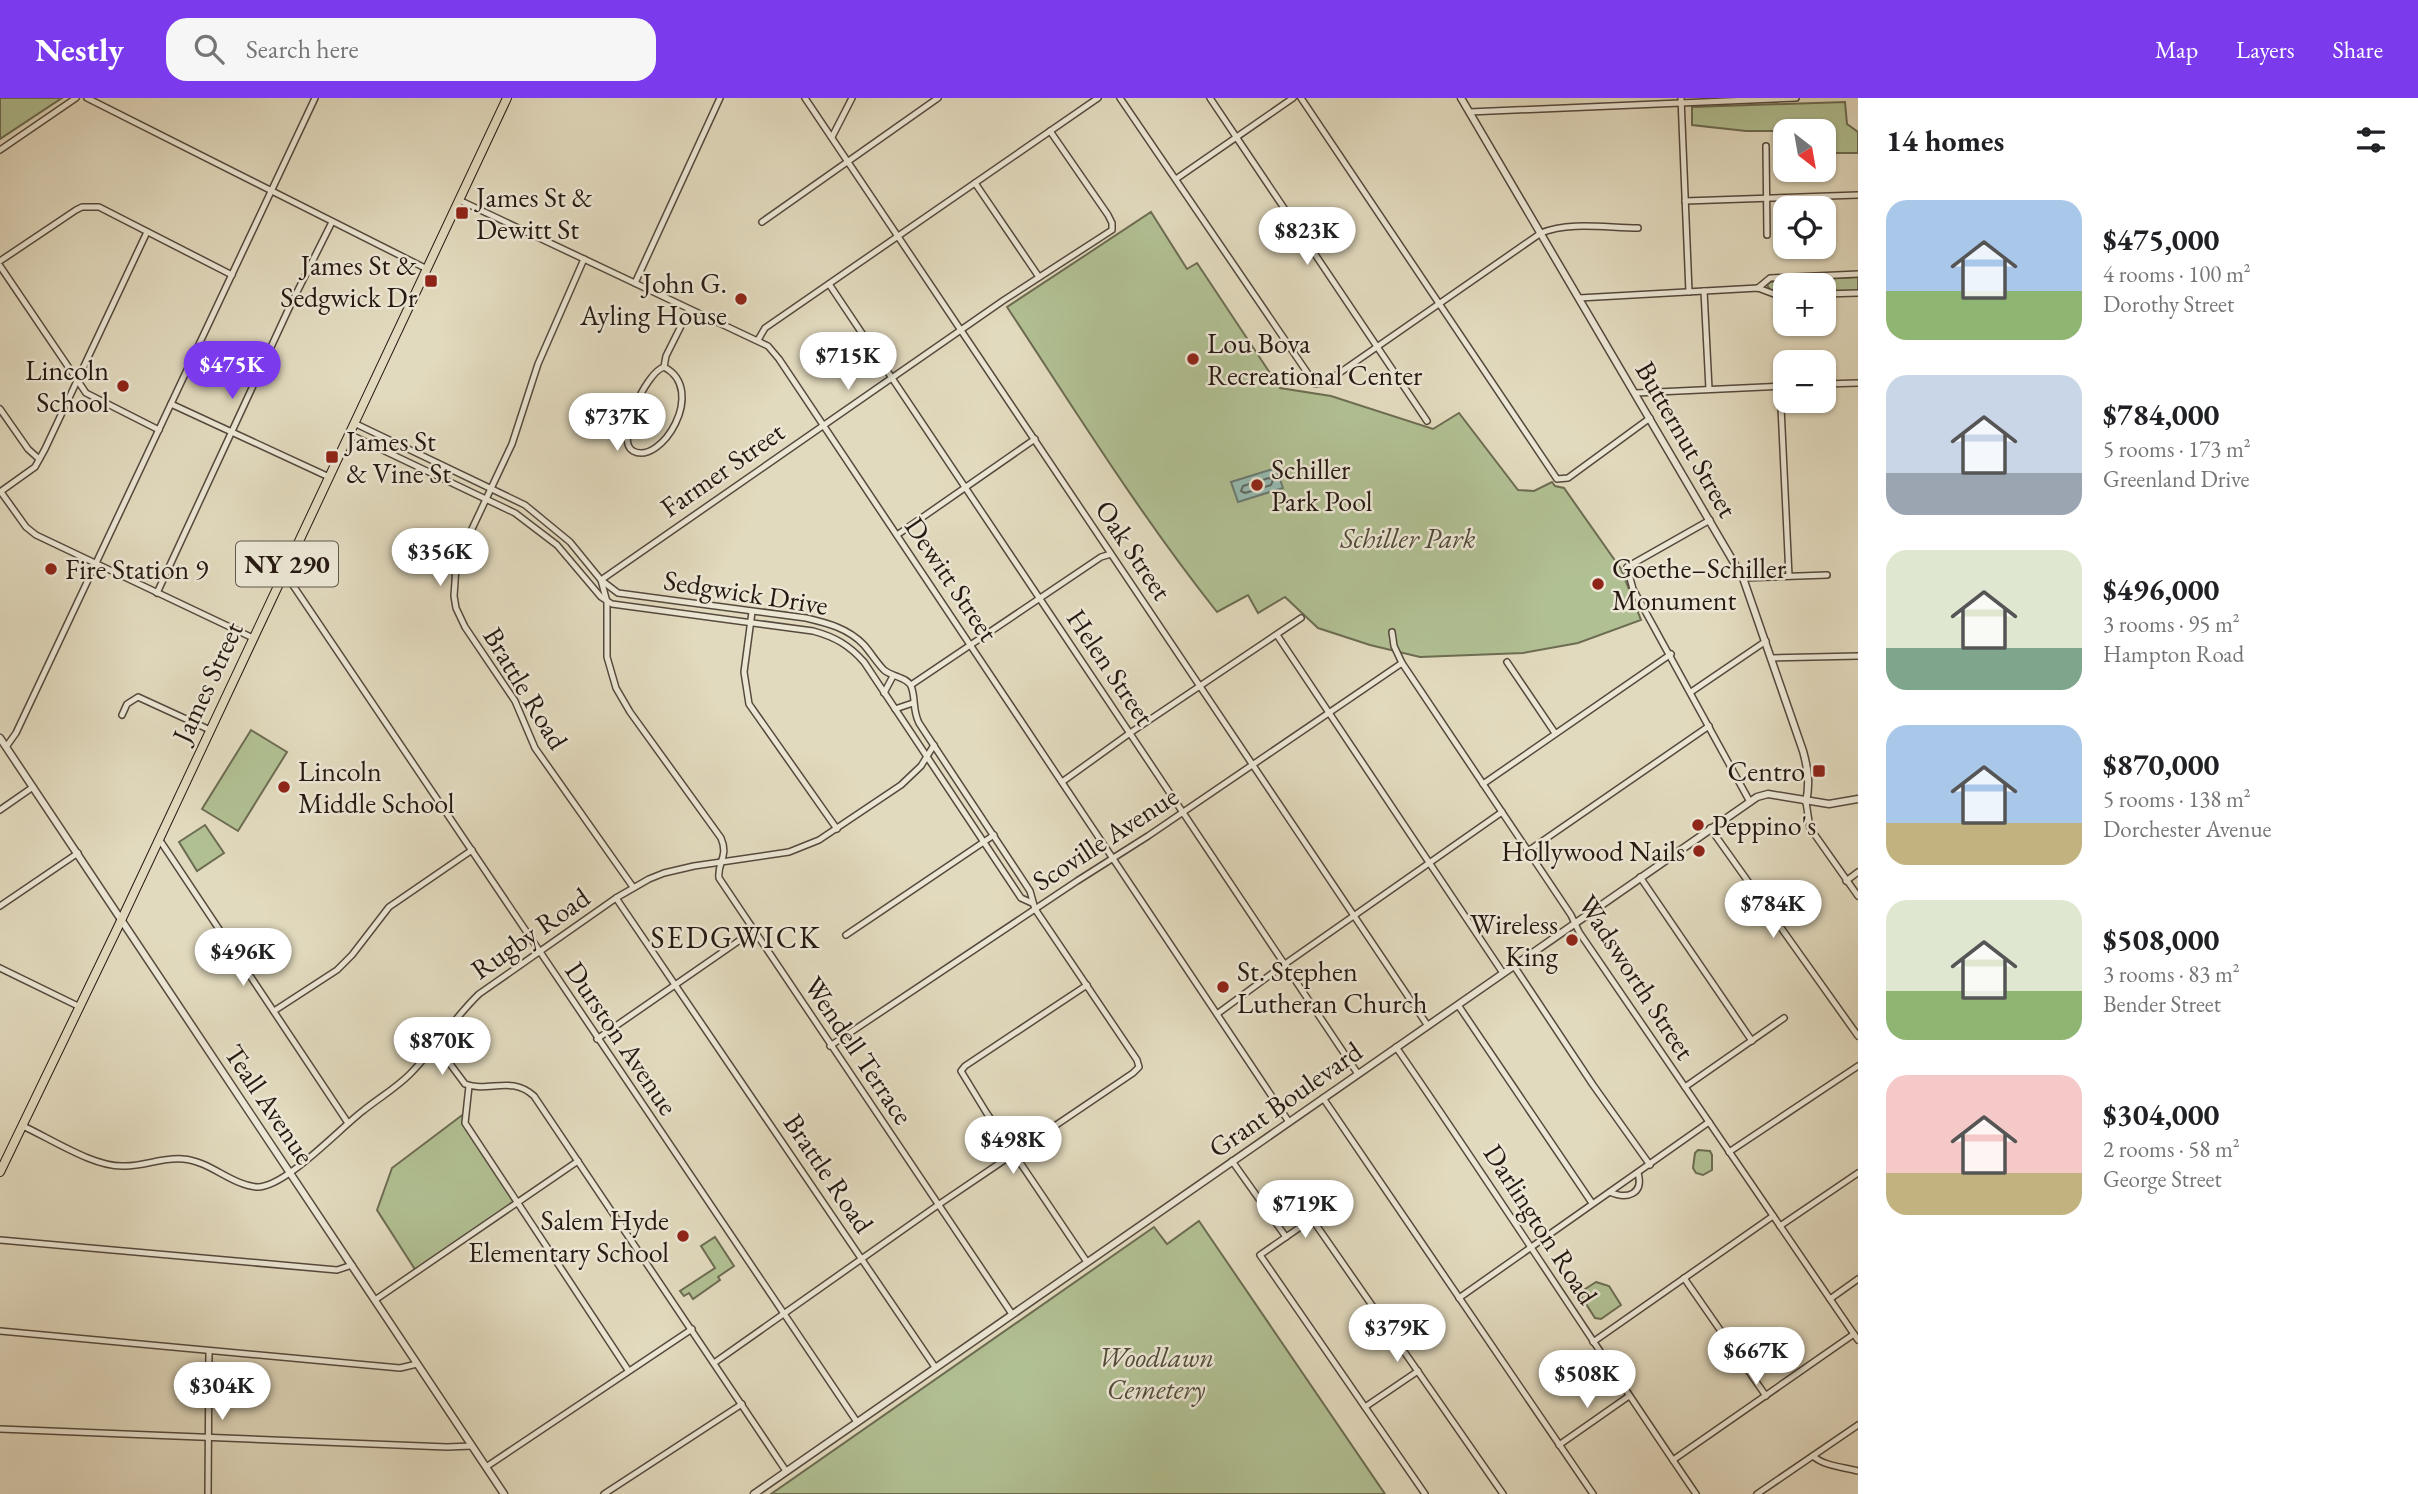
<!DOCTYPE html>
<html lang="en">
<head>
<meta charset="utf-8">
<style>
  :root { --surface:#fff; --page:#f6f6f6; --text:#202124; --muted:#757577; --accent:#7c3aed }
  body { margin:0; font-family:"EB Garamond",serif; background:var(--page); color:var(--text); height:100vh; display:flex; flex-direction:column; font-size:26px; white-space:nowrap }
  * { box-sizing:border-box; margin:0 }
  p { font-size:23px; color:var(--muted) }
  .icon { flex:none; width:38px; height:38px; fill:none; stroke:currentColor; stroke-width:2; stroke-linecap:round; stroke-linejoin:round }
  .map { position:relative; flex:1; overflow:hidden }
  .details { display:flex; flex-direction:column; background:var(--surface); width:560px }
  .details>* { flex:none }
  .needle { width:46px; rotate:149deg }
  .fabs { position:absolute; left:1773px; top:21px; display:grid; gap:14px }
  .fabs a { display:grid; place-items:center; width:63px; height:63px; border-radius:14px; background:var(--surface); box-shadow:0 2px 5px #0004; font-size:35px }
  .price { position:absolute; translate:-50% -60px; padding:0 16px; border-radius:24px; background:#fff; color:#222; font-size:23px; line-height:46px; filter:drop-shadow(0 2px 4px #0008) }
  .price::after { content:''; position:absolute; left:50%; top:42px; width:21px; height:16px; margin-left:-10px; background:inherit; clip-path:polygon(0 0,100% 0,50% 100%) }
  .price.selected { background:var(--accent); color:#fff }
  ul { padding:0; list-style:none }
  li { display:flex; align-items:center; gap:21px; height:175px; padding:0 28px }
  li span { display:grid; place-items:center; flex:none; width:196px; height:140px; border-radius:21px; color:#555 }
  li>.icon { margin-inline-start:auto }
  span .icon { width:84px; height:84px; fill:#fffc; stroke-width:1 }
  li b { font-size:30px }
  h2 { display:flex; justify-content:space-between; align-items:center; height:84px; padding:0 28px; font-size:30px }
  header { display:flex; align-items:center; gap:42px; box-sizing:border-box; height:98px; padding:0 35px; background:var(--accent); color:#fff }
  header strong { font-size:33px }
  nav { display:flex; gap:38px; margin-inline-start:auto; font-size:24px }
  .search { width:490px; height:63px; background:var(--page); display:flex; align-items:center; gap:18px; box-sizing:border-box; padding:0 24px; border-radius:21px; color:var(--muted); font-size:26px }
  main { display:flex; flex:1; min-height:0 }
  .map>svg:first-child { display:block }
  .green { fill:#b1c093; stroke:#6c6c52; stroke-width:2 }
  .water { fill:#95bbb2; stroke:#697a72; stroke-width:2 }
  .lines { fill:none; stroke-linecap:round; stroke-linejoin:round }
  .shore { stroke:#5e6a62; stroke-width:2 }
  .minor-casing { stroke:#55493d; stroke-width:8 }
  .tertiary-casing { stroke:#55493d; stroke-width:9 }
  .primary-casing { stroke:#261912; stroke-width:10 }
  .minor { stroke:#ece7d5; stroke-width:5 }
  .tertiary { stroke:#ece7d5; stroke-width:6 }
  .primary { stroke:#e2dabe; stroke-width:8 }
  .poi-dot { fill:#8f2418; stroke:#ece7d5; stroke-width:2.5 }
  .labels { text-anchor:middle; stroke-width:5; stroke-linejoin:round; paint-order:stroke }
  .shield { fill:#ece7d5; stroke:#61574c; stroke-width:2 }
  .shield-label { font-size:26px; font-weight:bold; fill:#261912 }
  .poi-label { font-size:28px; fill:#261912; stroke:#ece7d5; text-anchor:start }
  .street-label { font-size:28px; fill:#261912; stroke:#ece7d5 }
  .park-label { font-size:28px; font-style:italic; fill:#504b39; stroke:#ece7d5 }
  .neighbourhood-label { font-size:30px; letter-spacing:2px; fill:#261912; stroke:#ece7d5 }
</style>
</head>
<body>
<header>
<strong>Nestly</strong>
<div class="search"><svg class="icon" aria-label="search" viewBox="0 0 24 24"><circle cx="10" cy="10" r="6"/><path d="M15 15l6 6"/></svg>Search here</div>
<nav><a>Map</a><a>Layers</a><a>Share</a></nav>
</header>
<main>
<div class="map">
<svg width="1858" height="1396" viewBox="0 0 1858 1396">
  <rect width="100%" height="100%" fill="#e2dabe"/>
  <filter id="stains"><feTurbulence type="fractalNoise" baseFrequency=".00286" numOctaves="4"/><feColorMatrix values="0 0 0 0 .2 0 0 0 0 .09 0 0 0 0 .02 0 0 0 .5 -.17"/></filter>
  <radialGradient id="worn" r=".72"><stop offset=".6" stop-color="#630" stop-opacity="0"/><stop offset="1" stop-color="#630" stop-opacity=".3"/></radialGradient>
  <!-- green -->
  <g class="green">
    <path d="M0 0H62L0 41Z"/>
    <path d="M1845 4 1847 26 1858 34V55H1824V33H1746L1692 27V9Z"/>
    <path d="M1151 114 1187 171 1197 165 1280 290 1331 298 1433 331 1459 315 1518 392 1534 393 1552 384 1555 388 1564 390 1621 471 1641 522 1578 545 1523 555 1420 559 1370 547 1318 530 1285 499 1258 515 1248 497 1217 514C1140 417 1075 312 1007 209Z"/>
    <path d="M1858 179V193L1824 194V187H1785V194L1770 192 1767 187 1770 184Z"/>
    <path d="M251 632 287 654 238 733 202 711Z"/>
    <path d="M205 727 224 755 197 773 179 744Z"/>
    <path d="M465 1015 464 1022 516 1105 416 1173 377 1112 392 1070Z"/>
    <path d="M1698 1052 1710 1053 1712 1057V1072L1703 1077 1696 1075 1693 1070 1695 1055Z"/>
    <path d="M1199 1123 1385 1396H771L1154 1129 1167 1146Z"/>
    <path d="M715 1139 734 1168 718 1179 720 1182 693 1201 689 1195 684 1198 680 1193 715 1170 701 1148Z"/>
    <path d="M1596 1184 1609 1188 1621 1207 1601 1221 1595 1220 1579 1195Z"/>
  </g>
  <!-- water -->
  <path class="water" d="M1276 370 1283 390 1238 404 1231 384Z"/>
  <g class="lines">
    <!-- shore -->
    <path class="shore" d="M1269 380 1273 382 1271 387 1245 395 1241 393 1243 388Z"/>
    <defs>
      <g id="minor">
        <path d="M87 0 427 171"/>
        <path d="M805 0 1428 928"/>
        <path d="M1120 0 1315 286 1325 285 1541 135C1570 123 1607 130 1638 130"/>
        <path d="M1210 0 1427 323"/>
        <path d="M1301 0 1557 381 1568 380 1650 320"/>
        <path d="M1681 0 1689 194"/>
        <path d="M1469 14 1796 0"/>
        <path d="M832 39 852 0"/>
        <path d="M1766 48 1767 137"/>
        <path d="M0 52 76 0"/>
        <path d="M1176 81 1293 0"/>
        <path d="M975 85 1039 179"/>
        <path d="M459 102 768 248 779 261 1289 1024"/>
        <path d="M1685 103 1858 97"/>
        <path d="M762 124 938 0"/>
        <path d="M584 161 538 266 512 346 463 450 456 469 454 498 456 510 465 529 515 603 535 650 633 789"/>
        <path d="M0 163 76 112 82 109H99L232 177"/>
        <path d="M0 168 86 295 159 332"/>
        <path d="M635 185 720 0"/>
        <path d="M829 186 1358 976"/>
        <path d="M1758 190 1770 180 1858 176"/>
        <path d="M1704 193 1709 291"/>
        <path d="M1824 196 1858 195"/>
        <path d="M1579 200 1758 190 1774 196 1785 197"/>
        <path d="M758 242 765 230 1098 0"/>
        <path d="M664 269C708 292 661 368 633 353 614 343 646 274 664 269L666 258 689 212"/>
        <path d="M1824 286 1858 285"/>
        <path d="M1780 288 1789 478"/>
        <path d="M1636 295 1785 288"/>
        <path d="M171 306 329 379"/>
        <path d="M0 311 28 351 39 361"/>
        <path d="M354 325 525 407 570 444 601 482 618 495 806 520C827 525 848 530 864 547 871 555 877 565 884 572 892 579 907 579 911 588 916 600 912 611 919 625L1030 793 1035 811 1137 962 1139 969 1133 975 938 1107 714 1265"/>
        <path d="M349 336 515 415 557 447 601 499 612 506 813 533C835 539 849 547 864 564L1021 800 1032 805"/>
        <path d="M0 394 35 369 45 351 147 134"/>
        <path d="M1 394 26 429 36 437 253 540"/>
        <path d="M1710 422 1627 469 1633 491 1750 704"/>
        <path d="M897 437 1035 341"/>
        <path d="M284 474 857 1324"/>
        <path d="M1743 480 1827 477"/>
        <path d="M157 495 290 208 332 124"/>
        <path d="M752 514 744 574 749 606 837 731"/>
        <path d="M1392 534 1394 548 1402 565 1571 817 1579 834 1858 1242"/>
        <path d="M1277 537 1503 875"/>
        <path d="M1772 560 1858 558"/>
        <path d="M1507 564 1555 635"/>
        <path d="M911 587 1101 459 1111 456"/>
        <path d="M1691 594 1766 543"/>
        <path d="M884 595 893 578"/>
        <path d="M895 611 913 605"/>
        <path d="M122 617 127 606 138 599 210 632"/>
        <path d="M6 649 16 635 315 0"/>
        <path d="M1062 684 1130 635 1301 520"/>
        <path d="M1483 686 1671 556"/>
        <path d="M1806 704 1810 730 1858 798"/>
        <path d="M0 712 33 689"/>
        <path d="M1710 730 1858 938"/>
        <path d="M159 741 348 1025"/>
        <path d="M1528 753 1709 628"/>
        <path d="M1640 779 1752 943"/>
        <path d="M1846 783 1858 774"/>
        <path d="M616 800 935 1269"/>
        <path d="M0 808 78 755"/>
        <path d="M846 837 994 737"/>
        <path d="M1514 868 1593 987 1650 1067"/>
        <path d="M0 870 80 909"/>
        <path d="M1087 887 965 968 961 973 986 1014 1087 1164"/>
        <path d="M1458 907 1592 1105"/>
        <path d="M274 913 337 872 352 857 389 809 472 752"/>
        <path d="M1217 916 1285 866 1502 714"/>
        <path d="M597 941 753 833"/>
        <path d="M436 947 465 986C489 995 511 977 534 998L786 1373"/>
        <path d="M830 948 1077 783 1148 738 1402 565"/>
        <path d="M1396 949C1498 1097 1595 1248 1696 1396"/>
        <path d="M469 988 465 1025 628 1272"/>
        <path d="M1685 989 1784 920"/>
        <path d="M1323 1000 1593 1396"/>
        <path d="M23 1028C51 1041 95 1070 125 1068 145 1068 163 1059 183 1061 210 1063 231 1087 257 1089 285 1090 341 1029 364 1012 379 1000 396 990 410 976 435 951 453 921 479 896L616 800 649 781 664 775 694 768 789 754 819 742 901 687 921 668 934 647"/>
        <path d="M1729 1054 1858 968"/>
        <path d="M1232 1063 1286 1139"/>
        <path d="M1610 1094C1627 1102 1644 1096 1638 1075"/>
        <path d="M1335 1105 1260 1157 1425 1396"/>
        <path d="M1312 1121 1503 1396"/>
        <path d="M1780 1128 1858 1075"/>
        <path d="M0 1142 337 1172 352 1167"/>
        <path d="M1684 1180 1766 1298"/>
        <path d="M1459 1200 1709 1024"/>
        <path d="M1830 1201 1858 1181"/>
        <path d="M375 1202 578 1063"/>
        <path d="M1012 1216 719 780C717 764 729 759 721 740L630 614 616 590 607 559V504L601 482 1004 202 1112 132V125L1108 117 1050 33"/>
        <path d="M0 1233 400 1270 417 1266"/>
        <path d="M1593 1244 1773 1118"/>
        <path d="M1365 1309 1418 1273"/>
        <path d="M0 1331 447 1349 472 1348"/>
        <path d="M1559 1347 1629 1298"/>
        <path d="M1813 1358C1824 1368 1843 1369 1858 1373"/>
        <path d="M1673 1362 1854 1236"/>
        <path d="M486 1369 692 1231"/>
        <path d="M208 1396 209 1253"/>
        <path d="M604 1396 742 1306"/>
        <path d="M1757 1396 1858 1327"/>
      </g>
      <g id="tertiary">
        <path d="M1461 0 1743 480 1803 653C1808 671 1810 686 1806 704"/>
        <path d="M0 640 504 1396"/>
        <path d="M754 1396 1757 699 1768 696 1829 706 1858 701"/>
      </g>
      <path id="primary" d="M0 1074 118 829 507 0"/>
    </defs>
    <!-- minor casing -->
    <use href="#minor" class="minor-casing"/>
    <!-- tertiary casing -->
    <use href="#tertiary" class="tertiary-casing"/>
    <!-- primary casing -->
    <use href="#primary" class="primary-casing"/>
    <!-- minor -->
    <use href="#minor" class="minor"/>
    <!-- tertiary -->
    <use href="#tertiary" class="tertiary"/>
    <!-- primary -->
    <use href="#primary" class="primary"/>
  </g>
  <!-- markers -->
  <g class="poi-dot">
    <rect x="455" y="108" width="14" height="14" rx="3.5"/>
    <rect x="424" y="176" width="14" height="14" rx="3.5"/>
    <circle cx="741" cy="201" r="7"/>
    <circle cx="1193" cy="261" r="7"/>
    <circle cx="123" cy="288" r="7"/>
    <rect x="325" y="352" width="14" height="14" rx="3.5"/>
    <circle cx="1257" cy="387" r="7"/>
    <circle cx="51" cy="471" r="7"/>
    <circle cx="1598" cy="486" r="7"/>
    <rect x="1812" y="666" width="14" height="14" rx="3.5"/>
    <circle cx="284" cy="689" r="7"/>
    <circle cx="1698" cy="727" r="7"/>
    <circle cx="1699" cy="753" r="7"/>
    <circle cx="1572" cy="842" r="7"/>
    <circle cx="1223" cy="889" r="7"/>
    <circle cx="683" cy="1138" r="7"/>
  </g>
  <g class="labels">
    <!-- shield labels -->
    <rect class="shield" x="236" y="443.5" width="102" height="45" rx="5"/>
    <g class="shield-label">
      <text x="287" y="475">NY 290</text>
    </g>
    <!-- poi labels -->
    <g class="poi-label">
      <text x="476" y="109">James St &amp;<tspan x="476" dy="32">Dewitt St</tspan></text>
      <text x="417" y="177" text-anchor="end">James St &amp;<tspan x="417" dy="32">Sedgwick Dr</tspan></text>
      <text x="727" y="195" text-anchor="end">John G.<tspan x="727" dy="32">Ayling House</tspan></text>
      <text x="1207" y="255">Lou Bova<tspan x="1207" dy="32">Recreational Center</tspan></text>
      <text x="109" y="282" text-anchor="end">Lincoln<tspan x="109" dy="32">School</tspan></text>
      <text x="346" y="353">James St<tspan x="346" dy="32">&amp; Vine St</tspan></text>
      <text x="1271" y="381">Schiller<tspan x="1271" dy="32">Park Pool</tspan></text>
      <text x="1612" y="480">Goethe–Schiller<tspan x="1612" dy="32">Monument</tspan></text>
      <text x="65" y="481">Fire Station 9</text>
      <text x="298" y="683">Lincoln<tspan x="298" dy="32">Middle School</tspan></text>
      <text x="1805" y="683" text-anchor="end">Centro</text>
      <text x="1712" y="737">Peppino's</text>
      <text x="1685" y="763" text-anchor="end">Hollywood Nails</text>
      <text x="1558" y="836" text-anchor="end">Wireless<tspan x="1558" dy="32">King</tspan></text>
      <text x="1237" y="883">St. Stephen<tspan x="1237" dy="32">Lutheran Church</tspan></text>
      <text x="669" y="1132" text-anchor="end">Salem Hyde<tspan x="669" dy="32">Elementary School</tspan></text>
    </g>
    <!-- street labels -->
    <g class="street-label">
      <text transform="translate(1687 341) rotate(60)" y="10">Butternut Street</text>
      <text transform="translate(722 371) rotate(-35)" y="10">Farmer Street</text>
      <text transform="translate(1134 452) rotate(56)" y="10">Oak Street</text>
      <text transform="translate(952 481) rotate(56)" y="10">Dewitt Street</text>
      <text transform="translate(746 494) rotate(9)" y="10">Sedgwick Drive</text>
      <text transform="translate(1111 569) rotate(56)" y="10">Helen Street</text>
      <text transform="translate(207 584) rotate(-65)" y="10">James Street</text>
      <text transform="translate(526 590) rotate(59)" y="10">Brattle Road</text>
      <text transform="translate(1105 740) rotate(-33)" y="10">Scoville Avenue</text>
      <text transform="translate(530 835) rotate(-35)" y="10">Rugby Road</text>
      <text transform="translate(1637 879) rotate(57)" y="10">Wadsworth Street</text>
      <text transform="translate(622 940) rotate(56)" y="10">Durston Avenue</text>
      <text transform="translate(859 952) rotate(56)" y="10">Wendell Terrace</text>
      <text transform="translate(1285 1001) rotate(-35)" y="10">Grant Boulevard</text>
      <text transform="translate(270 1006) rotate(56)" y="10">Teall Avenue</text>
      <text transform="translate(829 1075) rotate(56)" y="10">Brattle Road</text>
      <text transform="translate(1541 1126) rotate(57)" y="10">Darlington Road</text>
    </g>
    <!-- park labels -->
    <g class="park-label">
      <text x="1408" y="450">Schiller Park</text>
      <text x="1156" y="1269">Woodlawn<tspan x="1156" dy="32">Cemetery</tspan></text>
    </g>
    <!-- neighbourhood labels -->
    <g class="neighbourhood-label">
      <text x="736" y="850">SEDGWICK</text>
    </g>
  </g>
  <rect width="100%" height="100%" filter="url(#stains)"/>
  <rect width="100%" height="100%" fill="url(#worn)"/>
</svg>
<div class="fabs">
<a><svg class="needle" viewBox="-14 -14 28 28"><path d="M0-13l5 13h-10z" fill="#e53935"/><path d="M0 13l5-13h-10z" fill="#757577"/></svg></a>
<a><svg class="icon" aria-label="locate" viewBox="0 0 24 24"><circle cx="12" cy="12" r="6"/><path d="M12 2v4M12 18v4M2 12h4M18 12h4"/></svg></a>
<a>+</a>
<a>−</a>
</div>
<b class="price" style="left:1307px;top:169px">$823K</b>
<b class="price" style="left:848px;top:294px">$715K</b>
<b class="price selected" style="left:232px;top:303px">$475K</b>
<b class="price" style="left:617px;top:355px">$737K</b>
<b class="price" style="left:440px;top:490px">$356K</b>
<b class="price" style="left:1773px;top:842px">$784K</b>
<b class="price" style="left:243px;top:890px">$496K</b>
<b class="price" style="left:442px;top:979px">$870K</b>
<b class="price" style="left:1013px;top:1078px">$498K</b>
<b class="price" style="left:1305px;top:1142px">$719K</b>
<b class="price" style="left:1397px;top:1266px">$379K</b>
<b class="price" style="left:1756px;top:1289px">$667K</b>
<b class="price" style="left:1587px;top:1312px">$508K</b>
<b class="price" style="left:222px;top:1324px">$304K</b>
</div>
<section class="details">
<h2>14 homes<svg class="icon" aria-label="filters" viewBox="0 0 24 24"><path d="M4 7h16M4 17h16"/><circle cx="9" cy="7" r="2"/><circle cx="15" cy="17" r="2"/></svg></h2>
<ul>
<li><span style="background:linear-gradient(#a9c7e8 65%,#8fb573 0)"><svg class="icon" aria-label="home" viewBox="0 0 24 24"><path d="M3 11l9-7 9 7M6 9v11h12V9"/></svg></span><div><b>$475,000</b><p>4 rooms · 100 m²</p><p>Dorothy Street</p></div></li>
<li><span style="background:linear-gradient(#c9d6e8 70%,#9aa5b1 0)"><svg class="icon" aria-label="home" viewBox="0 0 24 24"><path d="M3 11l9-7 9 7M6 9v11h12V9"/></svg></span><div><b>$784,000</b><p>5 rooms · 173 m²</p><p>Greenland Drive</p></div></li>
<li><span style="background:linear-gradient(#dfe7d0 70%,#7fa58c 0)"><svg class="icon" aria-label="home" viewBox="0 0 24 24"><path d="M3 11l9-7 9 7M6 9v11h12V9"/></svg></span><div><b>$496,000</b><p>3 rooms · 95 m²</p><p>Hampton Road</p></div></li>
<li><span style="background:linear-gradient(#a9c7e8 70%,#c2b280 0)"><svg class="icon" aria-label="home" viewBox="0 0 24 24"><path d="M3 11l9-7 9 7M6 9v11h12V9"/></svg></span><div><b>$870,000</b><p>5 rooms · 138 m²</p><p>Dorchester Avenue</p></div></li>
<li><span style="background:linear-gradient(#dfe7d0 65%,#8fb573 0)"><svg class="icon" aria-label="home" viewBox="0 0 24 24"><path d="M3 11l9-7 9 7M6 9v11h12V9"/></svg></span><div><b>$508,000</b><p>3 rooms · 83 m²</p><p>Bender Street</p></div></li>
<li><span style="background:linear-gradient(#f6c9c9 70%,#c2b280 0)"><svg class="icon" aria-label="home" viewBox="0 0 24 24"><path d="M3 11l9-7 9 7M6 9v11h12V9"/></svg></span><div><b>$304,000</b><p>2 rooms · 58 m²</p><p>George Street</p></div></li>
</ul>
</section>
</main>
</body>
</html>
